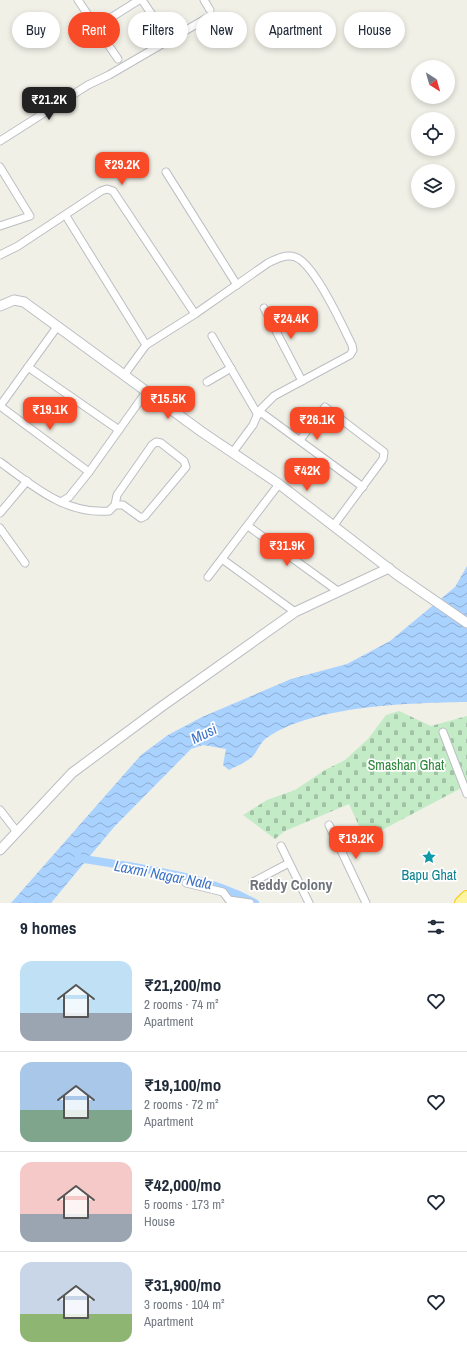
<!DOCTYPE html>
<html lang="en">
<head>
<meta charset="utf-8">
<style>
  :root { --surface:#fff; --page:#f2f2f3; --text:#1f2937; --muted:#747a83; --line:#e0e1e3; --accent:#f84a26 }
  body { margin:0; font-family:"Archivo Narrow",sans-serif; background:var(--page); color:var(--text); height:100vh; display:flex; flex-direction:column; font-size:15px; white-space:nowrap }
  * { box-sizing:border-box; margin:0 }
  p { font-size:13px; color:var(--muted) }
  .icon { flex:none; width:22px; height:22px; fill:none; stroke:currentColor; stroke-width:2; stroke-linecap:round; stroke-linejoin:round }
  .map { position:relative; height:903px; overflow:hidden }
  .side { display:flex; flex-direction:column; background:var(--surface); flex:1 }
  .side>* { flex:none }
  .guide { position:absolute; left:12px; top:12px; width:443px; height:36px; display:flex; gap:8px }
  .needle { width:26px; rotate:143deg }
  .fabs { position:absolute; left:411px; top:60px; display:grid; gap:8px }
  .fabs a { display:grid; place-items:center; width:44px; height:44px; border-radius:50%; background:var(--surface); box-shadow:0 2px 6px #0003; font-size:20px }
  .price { position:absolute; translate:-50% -34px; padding:0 9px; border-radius:8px; background:var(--accent); color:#fff; font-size:13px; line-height:26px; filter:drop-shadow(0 1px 2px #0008) }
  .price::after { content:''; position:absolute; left:50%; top:24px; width:12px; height:9px; margin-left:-6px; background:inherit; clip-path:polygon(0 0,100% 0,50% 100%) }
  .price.active { background:#222; color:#fff }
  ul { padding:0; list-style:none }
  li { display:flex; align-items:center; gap:12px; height:100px; padding:0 20px }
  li+li { border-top:1px solid var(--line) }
  li span { display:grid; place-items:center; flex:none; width:112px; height:80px; border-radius:12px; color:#555 }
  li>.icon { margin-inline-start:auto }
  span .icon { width:48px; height:48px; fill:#fffc; stroke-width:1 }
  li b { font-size:17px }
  h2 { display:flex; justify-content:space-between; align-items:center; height:48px; padding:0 20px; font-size:17px }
  .chip { padding:0 14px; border-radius:18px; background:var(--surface); box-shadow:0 2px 6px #0003; font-size:14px; line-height:36px }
  .chip.active { background:var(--accent); color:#fff }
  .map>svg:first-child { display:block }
  .cemetery { fill:url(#cemetery-stones) }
  .water { fill:url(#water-waves) }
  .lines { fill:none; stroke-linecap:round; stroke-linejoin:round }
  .canal { stroke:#a9d2ff; stroke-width:8 }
  .minor-casing { stroke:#bbbec3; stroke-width:9 }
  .tertiary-casing { stroke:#bbbec3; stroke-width:11 }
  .trunk-casing { stroke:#f8c200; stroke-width:14 }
  .minor { stroke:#fff; stroke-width:7 }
  .tertiary { stroke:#fff; stroke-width:9 }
  .trunk { stroke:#fff49f; stroke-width:12 }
  .labels { text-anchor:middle; stroke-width:3.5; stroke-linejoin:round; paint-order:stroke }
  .park-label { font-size:14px; fill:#2e873a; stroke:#fff }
  .culture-label { font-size:14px; fill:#0d838f; stroke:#fff }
  .water-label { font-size:15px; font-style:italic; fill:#3e73c6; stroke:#fff }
  .neighbourhood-label { font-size:15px; font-weight:bold; fill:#6f747a; stroke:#fff }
</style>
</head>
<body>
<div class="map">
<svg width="467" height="903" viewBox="0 0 467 903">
  <defs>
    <pattern id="cemetery-stones" width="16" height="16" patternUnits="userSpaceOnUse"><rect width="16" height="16" fill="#c2ebc6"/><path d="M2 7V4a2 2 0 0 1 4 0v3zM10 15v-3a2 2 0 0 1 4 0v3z" fill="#a1c2a5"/></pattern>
    <pattern id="water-waves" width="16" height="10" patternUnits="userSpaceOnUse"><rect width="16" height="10" fill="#a9d2ff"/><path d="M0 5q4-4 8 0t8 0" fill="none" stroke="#8daed2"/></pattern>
  </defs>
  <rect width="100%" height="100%" fill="#f1f0e7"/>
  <!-- cemetery -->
  <path class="cemetery" d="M399 711 431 726 467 716V785L365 839 349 804 285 831 275 839 243 815 267 800 295 790 325 770 345 760 368 739 386 715Z"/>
  <!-- water -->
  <path class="water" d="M467 566V702C410 703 316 705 268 737 261 741 258 750 253 756 247 762 236 766 229 770L223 765 226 749 203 745 191 749 114 827 51 903H11L141 755 168 735 202 717 291 679 347 664 390 641 455 587Z"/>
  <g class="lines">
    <!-- canal -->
    <path class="canal" d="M78 858C137 868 202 874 255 903"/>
    <defs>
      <g id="minor">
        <path d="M78 0 96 27 139 0"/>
        <path d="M142 0 165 34"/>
        <path d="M204 0 210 10"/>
        <path d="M96 27 118 59"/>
        <path d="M0 141 88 85 109 75 207 18"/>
        <path d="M0 167 30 216 0 226"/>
        <path d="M166 172 237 285"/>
        <path d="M66 216 146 345"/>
        <path d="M0 255 18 246 101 191 107 189 113 191 195 314"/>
        <path d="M264 308 302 381"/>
        <path d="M212 336 258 415"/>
        <path d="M28 367 119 430"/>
        <path d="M124 375 146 345 195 314 268 263C276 259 286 254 295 257 314 263 342 325 352 345L353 350 350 355 274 396 259 411 253 425 233 452"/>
        <path d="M207 382 231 368"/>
        <path d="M0 406 89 472"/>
        <path d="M0 406 57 327"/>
        <path d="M259 411 363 487"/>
        <path d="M300 440 325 407 384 452 383 459 334 525"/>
        <path d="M0 462C33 486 66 515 109 511L115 505H123L141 518 145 516 186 467 184 461 161 443 156 442 152 445 117 495 115 505"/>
        <path d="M61 502 69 497 89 472 146 392"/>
        <path d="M0 513 27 481"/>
        <path d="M248 526 339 592"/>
        <path d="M0 528 25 563"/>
        <path d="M222 559 295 612"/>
        <path d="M208 577 279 484"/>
        <path d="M443 732 467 794"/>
        <path d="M0 810 17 832"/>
        <path d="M329 825 366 903"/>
        <path d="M281 846 309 903"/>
        <path d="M253 882 289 863"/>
        <path d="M186 883 223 892 229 900 250 903"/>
      </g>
      <g id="tertiary">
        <path d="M0 306 14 300 24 302 202 432 279 484 396 574 467 623"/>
        <path d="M0 850 72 773 161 707 295 612 389 568"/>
      </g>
      <path id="trunk" d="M461 903 467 897"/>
    </defs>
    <!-- minor casing -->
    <use href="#minor" class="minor-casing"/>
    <!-- tertiary casing -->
    <use href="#tertiary" class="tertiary-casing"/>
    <!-- trunk casing -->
    <use href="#trunk" class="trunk-casing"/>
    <!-- minor -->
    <use href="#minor" class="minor"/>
    <!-- tertiary -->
    <use href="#tertiary" class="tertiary"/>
    <!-- trunk -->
    <use href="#trunk" class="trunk"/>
  </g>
  <!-- icons -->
  <defs>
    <symbol id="sight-bare" viewBox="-9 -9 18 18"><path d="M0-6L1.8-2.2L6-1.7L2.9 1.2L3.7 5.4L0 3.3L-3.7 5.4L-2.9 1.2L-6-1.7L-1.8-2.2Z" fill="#0f9aa8" stroke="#fff" stroke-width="2.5" paint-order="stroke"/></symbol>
  </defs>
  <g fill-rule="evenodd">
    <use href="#sight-bare" x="419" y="847" width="20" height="20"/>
  </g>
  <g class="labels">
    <!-- park labels -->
    <g class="park-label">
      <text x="406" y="770">Smashan Ghat</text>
    </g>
    <!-- culture labels -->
    <g class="culture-label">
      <text x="429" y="880">Bapu Ghat</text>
    </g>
    <!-- water labels -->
    <g class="water-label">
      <text transform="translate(204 734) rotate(-26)" y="5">Musi</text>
      <text transform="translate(163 875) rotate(11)" y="5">Laxmi Nagar Nala</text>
    </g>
    <!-- neighbourhood labels -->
    <g class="neighbourhood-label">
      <text x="291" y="890">Reddy Colony</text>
    </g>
  </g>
</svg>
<div class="fabs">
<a><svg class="needle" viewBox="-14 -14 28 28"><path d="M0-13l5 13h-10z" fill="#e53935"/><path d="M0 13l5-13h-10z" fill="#747a83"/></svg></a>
<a><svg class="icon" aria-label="locate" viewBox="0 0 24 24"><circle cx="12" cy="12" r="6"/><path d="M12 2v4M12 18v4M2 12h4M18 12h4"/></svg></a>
<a><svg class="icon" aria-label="layers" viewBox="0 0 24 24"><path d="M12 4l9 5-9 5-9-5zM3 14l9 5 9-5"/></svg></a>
</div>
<b class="price active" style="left:49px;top:121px">₹21.2K</b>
<b class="price" style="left:122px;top:186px">₹29.2K</b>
<b class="price" style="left:291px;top:340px">₹24.4K</b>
<b class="price" style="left:168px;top:420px">₹15.5K</b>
<b class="price" style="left:50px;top:431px">₹19.1K</b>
<b class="price" style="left:317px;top:441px">₹26.1K</b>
<b class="price" style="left:307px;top:492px">₹42K</b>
<b class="price" style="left:287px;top:567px">₹31.9K</b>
<b class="price" style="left:356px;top:860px">₹19.2K</b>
<div class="guide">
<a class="chip">Buy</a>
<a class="chip active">Rent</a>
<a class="chip">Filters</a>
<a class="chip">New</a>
<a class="chip">Apartment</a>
<a class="chip">House</a>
</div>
</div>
<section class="side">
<h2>9 homes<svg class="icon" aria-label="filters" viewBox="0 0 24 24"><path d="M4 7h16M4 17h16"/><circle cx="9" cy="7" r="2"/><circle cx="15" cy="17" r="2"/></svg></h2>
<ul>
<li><span style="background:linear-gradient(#bfe0f5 65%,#9aa5b1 0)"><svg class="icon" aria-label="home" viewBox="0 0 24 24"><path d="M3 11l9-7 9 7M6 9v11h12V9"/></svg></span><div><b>₹21,200/mo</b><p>2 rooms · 74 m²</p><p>Apartment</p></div><svg class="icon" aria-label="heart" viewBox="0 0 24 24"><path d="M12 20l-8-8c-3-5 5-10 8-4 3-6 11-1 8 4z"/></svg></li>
<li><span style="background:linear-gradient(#a9c7e8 60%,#7fa58c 0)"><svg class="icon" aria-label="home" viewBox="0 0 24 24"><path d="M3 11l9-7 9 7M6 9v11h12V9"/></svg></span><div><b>₹19,100/mo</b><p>2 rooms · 72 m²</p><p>Apartment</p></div><svg class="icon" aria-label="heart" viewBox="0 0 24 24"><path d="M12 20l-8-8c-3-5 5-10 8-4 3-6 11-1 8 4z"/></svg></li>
<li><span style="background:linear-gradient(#f6c9c9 65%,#9aa5b1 0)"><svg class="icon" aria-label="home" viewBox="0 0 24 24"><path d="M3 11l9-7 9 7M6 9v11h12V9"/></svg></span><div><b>₹42,000/mo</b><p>5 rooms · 173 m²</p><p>House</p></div><svg class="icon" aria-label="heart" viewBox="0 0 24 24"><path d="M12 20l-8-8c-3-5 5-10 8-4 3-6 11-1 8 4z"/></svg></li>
<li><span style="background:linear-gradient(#c9d6e8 65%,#8fb573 0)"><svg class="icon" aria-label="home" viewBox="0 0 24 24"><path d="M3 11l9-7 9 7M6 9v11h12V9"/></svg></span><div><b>₹31,900/mo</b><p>3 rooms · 104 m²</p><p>Apartment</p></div><svg class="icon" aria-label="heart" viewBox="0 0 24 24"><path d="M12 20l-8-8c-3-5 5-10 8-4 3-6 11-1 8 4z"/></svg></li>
</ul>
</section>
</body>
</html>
